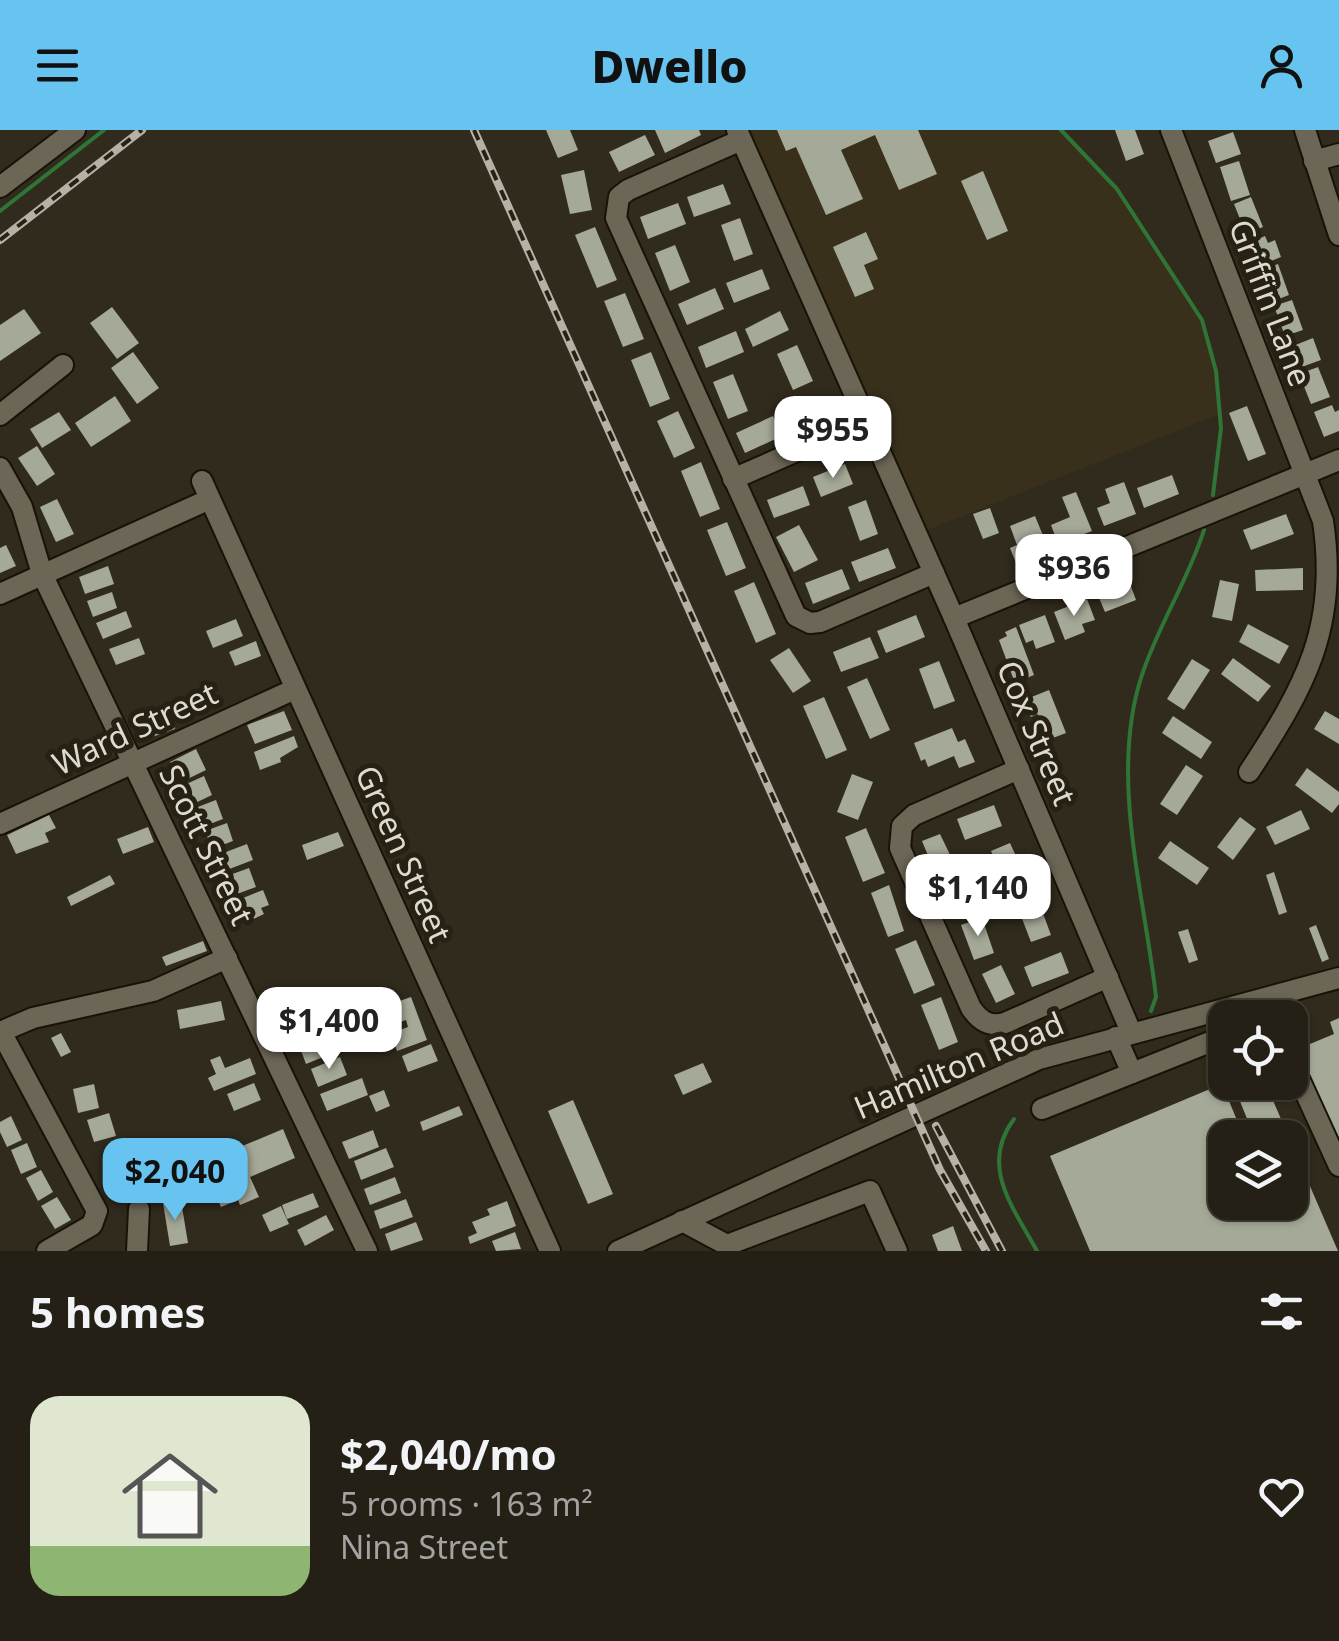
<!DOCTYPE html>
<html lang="en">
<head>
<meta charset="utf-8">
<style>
  :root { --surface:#252016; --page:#312d23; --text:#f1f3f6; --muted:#a3a3a1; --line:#423e35; --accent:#67c4f0 }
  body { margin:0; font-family:"Noto Sans",sans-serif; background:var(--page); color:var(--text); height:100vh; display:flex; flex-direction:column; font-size:38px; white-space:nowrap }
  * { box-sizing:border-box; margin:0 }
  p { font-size:32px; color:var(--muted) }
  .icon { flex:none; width:55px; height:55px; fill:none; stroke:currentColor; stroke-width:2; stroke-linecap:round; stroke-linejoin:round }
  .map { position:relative; height:1121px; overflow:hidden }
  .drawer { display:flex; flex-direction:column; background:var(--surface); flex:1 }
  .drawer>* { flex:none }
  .tools { position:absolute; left:1208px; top:870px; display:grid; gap:20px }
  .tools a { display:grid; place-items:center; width:100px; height:100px; border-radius:20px; background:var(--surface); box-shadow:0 2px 8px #0004,0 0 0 2px var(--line); font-size:50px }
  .price { position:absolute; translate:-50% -85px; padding:0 22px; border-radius:20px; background:#fff; color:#222; font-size:32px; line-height:65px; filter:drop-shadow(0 2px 5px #0008) }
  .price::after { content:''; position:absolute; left:50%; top:60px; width:30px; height:22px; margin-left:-15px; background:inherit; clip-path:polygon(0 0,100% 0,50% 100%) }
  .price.active { background:var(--accent); color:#111 }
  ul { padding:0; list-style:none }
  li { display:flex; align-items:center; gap:30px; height:250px; padding:0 30px }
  li span { display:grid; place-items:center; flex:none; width:280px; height:200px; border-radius:30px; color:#555 }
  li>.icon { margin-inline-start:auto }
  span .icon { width:120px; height:120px; fill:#fffc; stroke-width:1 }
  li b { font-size:42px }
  h2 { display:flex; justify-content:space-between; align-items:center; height:120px; padding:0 30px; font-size:42px }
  header { display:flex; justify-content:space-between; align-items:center; height:130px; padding:0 30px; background:var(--accent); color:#111; font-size:45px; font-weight:800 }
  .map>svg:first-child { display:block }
  .built { fill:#38301b }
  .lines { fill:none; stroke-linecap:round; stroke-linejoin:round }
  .stream { stroke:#2f7636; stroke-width:4 }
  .building { fill:#a5a997; fill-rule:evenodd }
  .minor-casing { stroke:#191306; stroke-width:24 }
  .minor { stroke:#6c6656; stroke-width:20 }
  .rail-casing { stroke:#b5b1a7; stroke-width:8 }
  .rail { stroke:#272113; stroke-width:4; stroke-dasharray:11; stroke-linecap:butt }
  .labels { text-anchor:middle; stroke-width:10; stroke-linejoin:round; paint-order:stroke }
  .street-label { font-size:32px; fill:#dddad1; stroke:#272113 }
</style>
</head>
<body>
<header><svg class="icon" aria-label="menu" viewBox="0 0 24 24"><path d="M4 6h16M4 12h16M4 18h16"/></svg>Dwello<svg class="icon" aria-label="person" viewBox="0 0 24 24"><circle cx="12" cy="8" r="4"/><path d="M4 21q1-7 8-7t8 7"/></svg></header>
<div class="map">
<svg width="1339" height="1121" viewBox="0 0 1339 1121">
  <rect width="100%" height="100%" fill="#312b1d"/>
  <!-- built -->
  <path class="built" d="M737 0H1061L1117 59 1194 175 1213 223 1220 284 917 404Z"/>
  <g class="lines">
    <!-- stream -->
    <g class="stream">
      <path d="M1061 0 1117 59 1202 190 1216 241 1221 298 1213 365"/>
      <path d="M0 81 104 0"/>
      <path d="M1151 881 1156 867C1145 767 1109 648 1141 548 1157 497 1188 451 1204 400"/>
      <path d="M1014 989C979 1036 1013 1077 1037 1121"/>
    </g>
  </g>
  <!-- building -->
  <g class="building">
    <path d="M546 0H570L578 20 558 28Z"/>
    <path d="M655 0H699L701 5 665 23Z"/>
    <path d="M777 0H918L937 44 899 60 875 5 841 20 863 69 826 85 796 17 786 21Z"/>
    <path d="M1115 0H1135L1144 24 1126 31Z"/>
    <path d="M1233 2 1241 24 1216 33 1208 11Z"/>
    <path d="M645 5 655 25 619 42 609 22Z"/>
    <path d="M1239 31 1250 65 1231 71 1220 37Z"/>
    <path d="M584 40 592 80 570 84 561 45Z"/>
    <path d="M983 41 1008 101 987 110 961 51Z"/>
    <path d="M723 54 731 74 694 87 687 67Z"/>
    <path d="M1251 67 1263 97 1246 104 1234 74Z"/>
    <path d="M678 73 686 94 648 109 640 87Z"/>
    <path d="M740 88 753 124 734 131 721 95Z"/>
    <path d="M595 97 617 150 597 158 575 105Z"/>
    <path d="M866 102 878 129 864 135 874 159 855 167 833 117Z"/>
    <path d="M1265 106 1268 113 1275 110 1281 127 1256 137 1247 114Z"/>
    <path d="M675 115 690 152 670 161 655 123Z"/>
    <path d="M1278 134 1289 165 1271 172 1260 141Z"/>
    <path d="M762 139 770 159 734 173 726 153Z"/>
    <path d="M715 158 724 179 687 195 678 174Z"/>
    <path d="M625 163 644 209 623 217 604 171Z"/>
    <path d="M1292 170 1303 200 1285 206 1274 176Z"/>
    <path d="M112 177 139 213 117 229 90 193Z"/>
    <path d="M24 179 41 203 0 231V195Z"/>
    <path d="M780 181 789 200 753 217 745 199Z"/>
    <path d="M736 201 744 222 706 238 698 217Z"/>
    <path d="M1313 208 1321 230 1296 239 1288 218Z"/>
    <path d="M797 215 813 251 793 260 777 224Z"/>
    <path d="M133 222 159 258 137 274 111 238Z"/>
    <path d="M651 222 670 269 650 277 631 230Z"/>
    <path d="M1318 237 1330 267 1311 274 1299 244Z"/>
    <path d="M733 244 748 281 728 289 713 252Z"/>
    <path d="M115 266 131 291 91 317 75 293Z"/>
    <path d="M1332 275 1335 282 1339 280V301L1324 307 1314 282Z"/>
    <path d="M1247 276 1266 324 1248 331 1229 283Z"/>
    <path d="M678 281 695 318 674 328 657 291Z"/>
    <path d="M59 282 71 300 42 318 30 299Z"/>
    <path d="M773 286 782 306 745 323 736 303Z"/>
    <path d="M37 316 55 344 37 356 18 328Z"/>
    <path d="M701 332 720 379 700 387 681 341Z"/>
    <path d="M845 334 853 354 821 367 813 347Z"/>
    <path d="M1172 345 1179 364 1144 378 1137 358Z"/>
    <path d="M1124 352 1136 384 1104 396 1097 378 1110 373 1105 359Z"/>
    <path d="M803 356 810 375 774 388 767 370Z"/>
    <path d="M1076 362 1092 401 1058 414 1051 395 1070 387 1062 367Z"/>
    <path d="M57 369 74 404 56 412 40 377Z"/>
    <path d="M866 370 878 404 860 411 848 377Z"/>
    <path d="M990 378 999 403 983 409 973 384Z"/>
    <path d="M1286 384 1294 404 1251 420 1243 400Z"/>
    <path d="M1035 386 1049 420 1016 433 1010 418 1017 415 1010 396Z"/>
    <path d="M727 392 746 438 726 446 707 400Z"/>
    <path d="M799 395 818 430 794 442 776 407Z"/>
    <path d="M6 415 16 436 0 443V418Z"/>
    <path d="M888 418 896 438 859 452 851 432Z"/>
    <path d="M108 436 114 454 85 464 79 447Z"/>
    <path d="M1303 438V460L1256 461 1255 440Z"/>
    <path d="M842 439 850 459 813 474 805 453Z"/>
    <path d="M1220 450 1239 454 1232 491 1212 487Z"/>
    <path d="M1129 451 1136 470 1105 482 1097 463Z"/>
    <path d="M754 452 776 504 756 513 734 461Z"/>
    <path d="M112 462 117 478 93 487 87 471Z"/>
    <path d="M1087 469 1095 490 1082 494 1085 502 1065 510 1054 482Z"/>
    <path d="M126 481 132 497 103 509 96 493Z"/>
    <path d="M916 485 925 507 886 523 877 501Z"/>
    <path d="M1045 485 1055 512 1036 519 1033 510 1026 513 1019 495Z"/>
    <path d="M236 489 243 506 213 518 206 501Z"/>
    <path d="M1248 494 1289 516 1279 534 1239 512Z"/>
    <path d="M1016 497 1034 545 1015 553 999 510 1007 506 1005 502Z"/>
    <path d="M870 507 879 528 841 542 833 522Z"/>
    <path d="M139 508 145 524 116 535 109 519Z"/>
    <path d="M256 511 261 526 235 536 229 522Z"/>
    <path d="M789 518 811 551 793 563 770 530Z"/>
    <path d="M1233 528 1271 556 1258 572 1221 544Z"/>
    <path d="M1192 529 1210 540 1184 580 1167 569Z"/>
    <path d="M939 531 955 571 934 579 919 539Z"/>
    <path d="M867 548 890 600 870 609 847 557Z"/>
    <path d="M1049 560 1066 603 1045 611 1038 584 1031 587 1024 570Z"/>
    <path d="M824 567 847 620 826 629 803 576Z"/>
    <path d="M169 580 175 599 149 608 142 590Z"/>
    <path d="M284 581 292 600 255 614 247 595Z"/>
    <path d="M1325 581 1339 589V614L1314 599Z"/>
    <path d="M1173 586 1212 612 1201 629 1162 603Z"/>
    <path d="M952 598 958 612 965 609 975 632 959 638 954 626 928 637 925 629 921 631 914 613Z"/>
    <path d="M294 606 298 617 280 628 281 632 260 640 254 622Z"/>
    <path d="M196 619 206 640 169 658 165 650 176 645 170 632Z"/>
    <path d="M1186 635 1203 646 1177 685 1160 674Z"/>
    <path d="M1307 638 1339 662V674L1332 683 1295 655Z"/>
    <path d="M852 644 873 652 858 690 837 682Z"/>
    <path d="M204 646 212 665 191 675 182 656Z"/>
    <path d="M216 670 223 689 202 697 195 678Z"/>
    <path d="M994 675 1002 696 965 710 957 689Z"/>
    <path d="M1301 680 1310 699 1275 715 1266 697Z"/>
    <path d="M49 685 56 698 45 703 49 712 16 724 7 705Z"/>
    <path d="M1240 687 1256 699 1233 730 1217 717Z"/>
    <path d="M227 693 233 711 212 719 205 701Z"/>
    <path d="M148 697 154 712 123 724 117 709Z"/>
    <path d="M866 698 885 743 863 752 845 707Z"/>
    <path d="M338 702 344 716 307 730 302 715Z"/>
    <path d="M940 704 954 733 934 740 922 711Z"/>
    <path d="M1170 711 1209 738 1197 755 1158 728Z"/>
    <path d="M1010 713 1027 750 1023 752 1026 758 1011 765 991 721Z"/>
    <path d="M247 714 253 730 224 741 218 725Z"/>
    <path d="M249 738 256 757 234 765 227 746Z"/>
    <path d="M1274 742 1287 782 1279 785 1266 745Z"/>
    <path d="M110 745 115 754 71 776 67 767Z"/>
    <path d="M961 745 973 776 954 783 942 752Z"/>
    <path d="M889 755 904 801 888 807 871 763Z"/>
    <path d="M263 760 269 775 261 778 264 784 247 792 238 770Z"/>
    <path d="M1038 770 1051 805 1031 812 1018 778Z"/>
    <path d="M982 788 994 823 974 830 961 795Z"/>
    <path d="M1316 795 1329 829 1322 832 1309 798Z"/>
    <path d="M1188 799 1198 830 1189 833 1178 802Z"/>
    <path d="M916 810 935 855 914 864 895 819Z"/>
    <path d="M203 811 207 821 166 836 162 827Z"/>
    <path d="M1061 822 1069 843 1032 857 1024 837Z"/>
    <path d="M1001 835 1015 864 996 873 982 844Z"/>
    <path d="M411 867 427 910 397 921 391 903 408 897 406 890 386 897 383 888 388 886 385 876Z"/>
    <path d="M941 867 958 912 939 920 921 875Z"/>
    <path d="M221 871 225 890 180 899 177 880Z"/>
    <path d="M336 881 340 892 294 909 290 896Z"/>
    <path d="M1339 888V1028L1293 921 1334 904 1330 892Z"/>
    <path d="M61 903 71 922 61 927 51 908Z"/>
    <path d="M332 906 338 921 306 934 300 918Z"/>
    <path d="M431 914 438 931 408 942 402 926Z"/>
    <path d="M220 926 225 938 250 928 256 944 214 961 208 948 216 944 210 930Z"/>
    <path d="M340 927 347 945 318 957 311 939Z"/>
    <path d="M703 933 712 952 683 965 674 945Z"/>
    <path d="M362 948 368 965 327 981 320 964Z"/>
    <path d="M1236 952H1265L1338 1121H1090L1050 1026 1222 954 1241 1000 1250 996 1233 954ZM1225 1008H1290V1072H1225Z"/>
    <path d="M254 953 261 970 234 981 227 964Z"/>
    <path d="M94 954 99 978 78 983 73 959Z"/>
    <path d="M384 960 390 976 376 982 369 966Z"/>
    <path d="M573 970 613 1064 588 1074 548 981Z"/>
    <path d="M459 976 463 985 423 1001 420 992Z"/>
    <path d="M109 983 116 1006 94 1012 87 990Z"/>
    <path d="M11 986 22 1010 7 1017 0 1002V992Z"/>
    <path d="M283 999 295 1028 250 1047 259 1067 240 1075 238 1070 221 1077 202 1033Z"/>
    <path d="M373 1000 379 1017 349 1029 342 1012Z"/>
    <path d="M126 1011 129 1020 136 1018 140 1031 110 1040 106 1017Z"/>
    <path d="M27 1013 37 1037 21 1044 11 1020Z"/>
    <path d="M386 1018 394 1037 361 1050 354 1031Z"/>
    <path d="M161 1038 166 1056 125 1068 120 1050Z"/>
    <path d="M41 1040 53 1062 38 1071 26 1048Z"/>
    <path d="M395 1047 401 1063 370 1075 364 1059Z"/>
    <path d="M313 1063 319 1077 287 1089 282 1075Z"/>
    <path d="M57 1067 71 1090 55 1099 41 1076Z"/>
    <path d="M406 1069 413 1087 380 1099 374 1081Z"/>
    <path d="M181 1071 188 1113 170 1116 163 1073Z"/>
    <path d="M507 1071 516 1096 470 1114 468 1107 477 1103 472 1092 490 1085 487 1079Z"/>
    <path d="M281 1076 289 1094 270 1102 262 1085Z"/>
    <path d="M326 1085 334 1100 305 1116 297 1100Z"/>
    <path d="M416 1092 423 1110 391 1121 385 1104Z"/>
    <path d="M953 1096 962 1121H938L932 1105Z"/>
    <path d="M515 1102 521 1119 496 1121 492 1111Z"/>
  </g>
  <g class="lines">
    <defs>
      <g id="minor">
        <path d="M737 0 954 488 1131 902"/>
        <path d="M1171 0 1323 391C1339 498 1304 558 1249 642"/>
        <path d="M1305 0 1339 105"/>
        <path d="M741 10 628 60 619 67 616 88 796 486 810 493 820 492 934 443"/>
        <path d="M1314 31 1339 24"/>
        <path d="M0 57 75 0"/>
        <path d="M0 285 63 235"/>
        <path d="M0 338 22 377 42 444 367 1121"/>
        <path d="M733 349 867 290"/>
        <path d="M202 351 550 1121"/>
        <path d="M0 464 210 369"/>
        <path d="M954 488 1339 330"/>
        <path d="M1019 639 914 685 902 696 900 718 971 878C980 891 989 897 1005 893L1108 847"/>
        <path d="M0 694 295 559"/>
        <path d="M1267 876 1271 888"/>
        <path d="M0 902 33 888 153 861 227 828"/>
        <path d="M1 902 97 1081 92 1095 47 1121"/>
        <path d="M1116 907 1132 943"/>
        <path d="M1290 929 1339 1036"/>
        <path d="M1042 979 1225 906"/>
        <path d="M682 1091 727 1115 870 1061 897 1121"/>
        <path d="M137 1121 139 1079"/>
        <path d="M618 1121 1039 929 1339 848"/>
      </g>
    </defs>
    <!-- minor casing -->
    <use href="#minor" class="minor-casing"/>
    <!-- minor -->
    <use href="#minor" class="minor"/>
    <defs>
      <g id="rail">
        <path d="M474 0 940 1040 986 1121"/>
        <path d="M0 110 142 0"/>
        <path d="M936 996 1002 1121"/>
      </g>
    </defs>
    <!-- rail casing -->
    <use href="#rail" class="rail-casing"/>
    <!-- rail -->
    <use href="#rail" class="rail"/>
  </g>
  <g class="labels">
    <!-- street labels -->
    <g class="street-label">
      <text transform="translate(1270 173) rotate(69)" y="11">Griffin Lane</text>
      <text transform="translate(135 599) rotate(-25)" y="11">Ward Street</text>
      <text transform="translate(1036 603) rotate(67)" y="11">Cox Street</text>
      <text transform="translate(206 715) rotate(64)" y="11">Scott Street</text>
      <text transform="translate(403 724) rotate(66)" y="11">Green Street</text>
      <text transform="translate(959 936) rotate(-23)" y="11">Hamilton Road</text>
    </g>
  </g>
</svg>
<div class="tools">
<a><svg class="icon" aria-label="locate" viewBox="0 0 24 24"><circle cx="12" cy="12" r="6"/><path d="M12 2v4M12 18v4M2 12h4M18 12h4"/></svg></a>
<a><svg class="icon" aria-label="layers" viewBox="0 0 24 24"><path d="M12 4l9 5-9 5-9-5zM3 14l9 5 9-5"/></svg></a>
</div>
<b class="price" style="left:833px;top:351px">$955</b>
<b class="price" style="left:1074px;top:489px">$936</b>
<b class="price" style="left:978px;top:809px">$1,140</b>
<b class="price" style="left:329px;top:942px">$1,400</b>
<b class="price active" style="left:175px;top:1093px">$2,040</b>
</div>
<section class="drawer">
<h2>5 homes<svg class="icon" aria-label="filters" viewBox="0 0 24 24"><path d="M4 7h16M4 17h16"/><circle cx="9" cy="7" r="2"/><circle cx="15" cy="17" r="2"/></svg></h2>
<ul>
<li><span style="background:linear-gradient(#dfe7d0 75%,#8fb573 0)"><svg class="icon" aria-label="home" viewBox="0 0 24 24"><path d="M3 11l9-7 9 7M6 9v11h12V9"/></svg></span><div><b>$2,040/mo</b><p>5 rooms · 163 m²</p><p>Nina Street</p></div><svg class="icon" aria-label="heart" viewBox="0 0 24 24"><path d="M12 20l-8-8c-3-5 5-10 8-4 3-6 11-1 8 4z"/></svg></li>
</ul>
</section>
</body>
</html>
